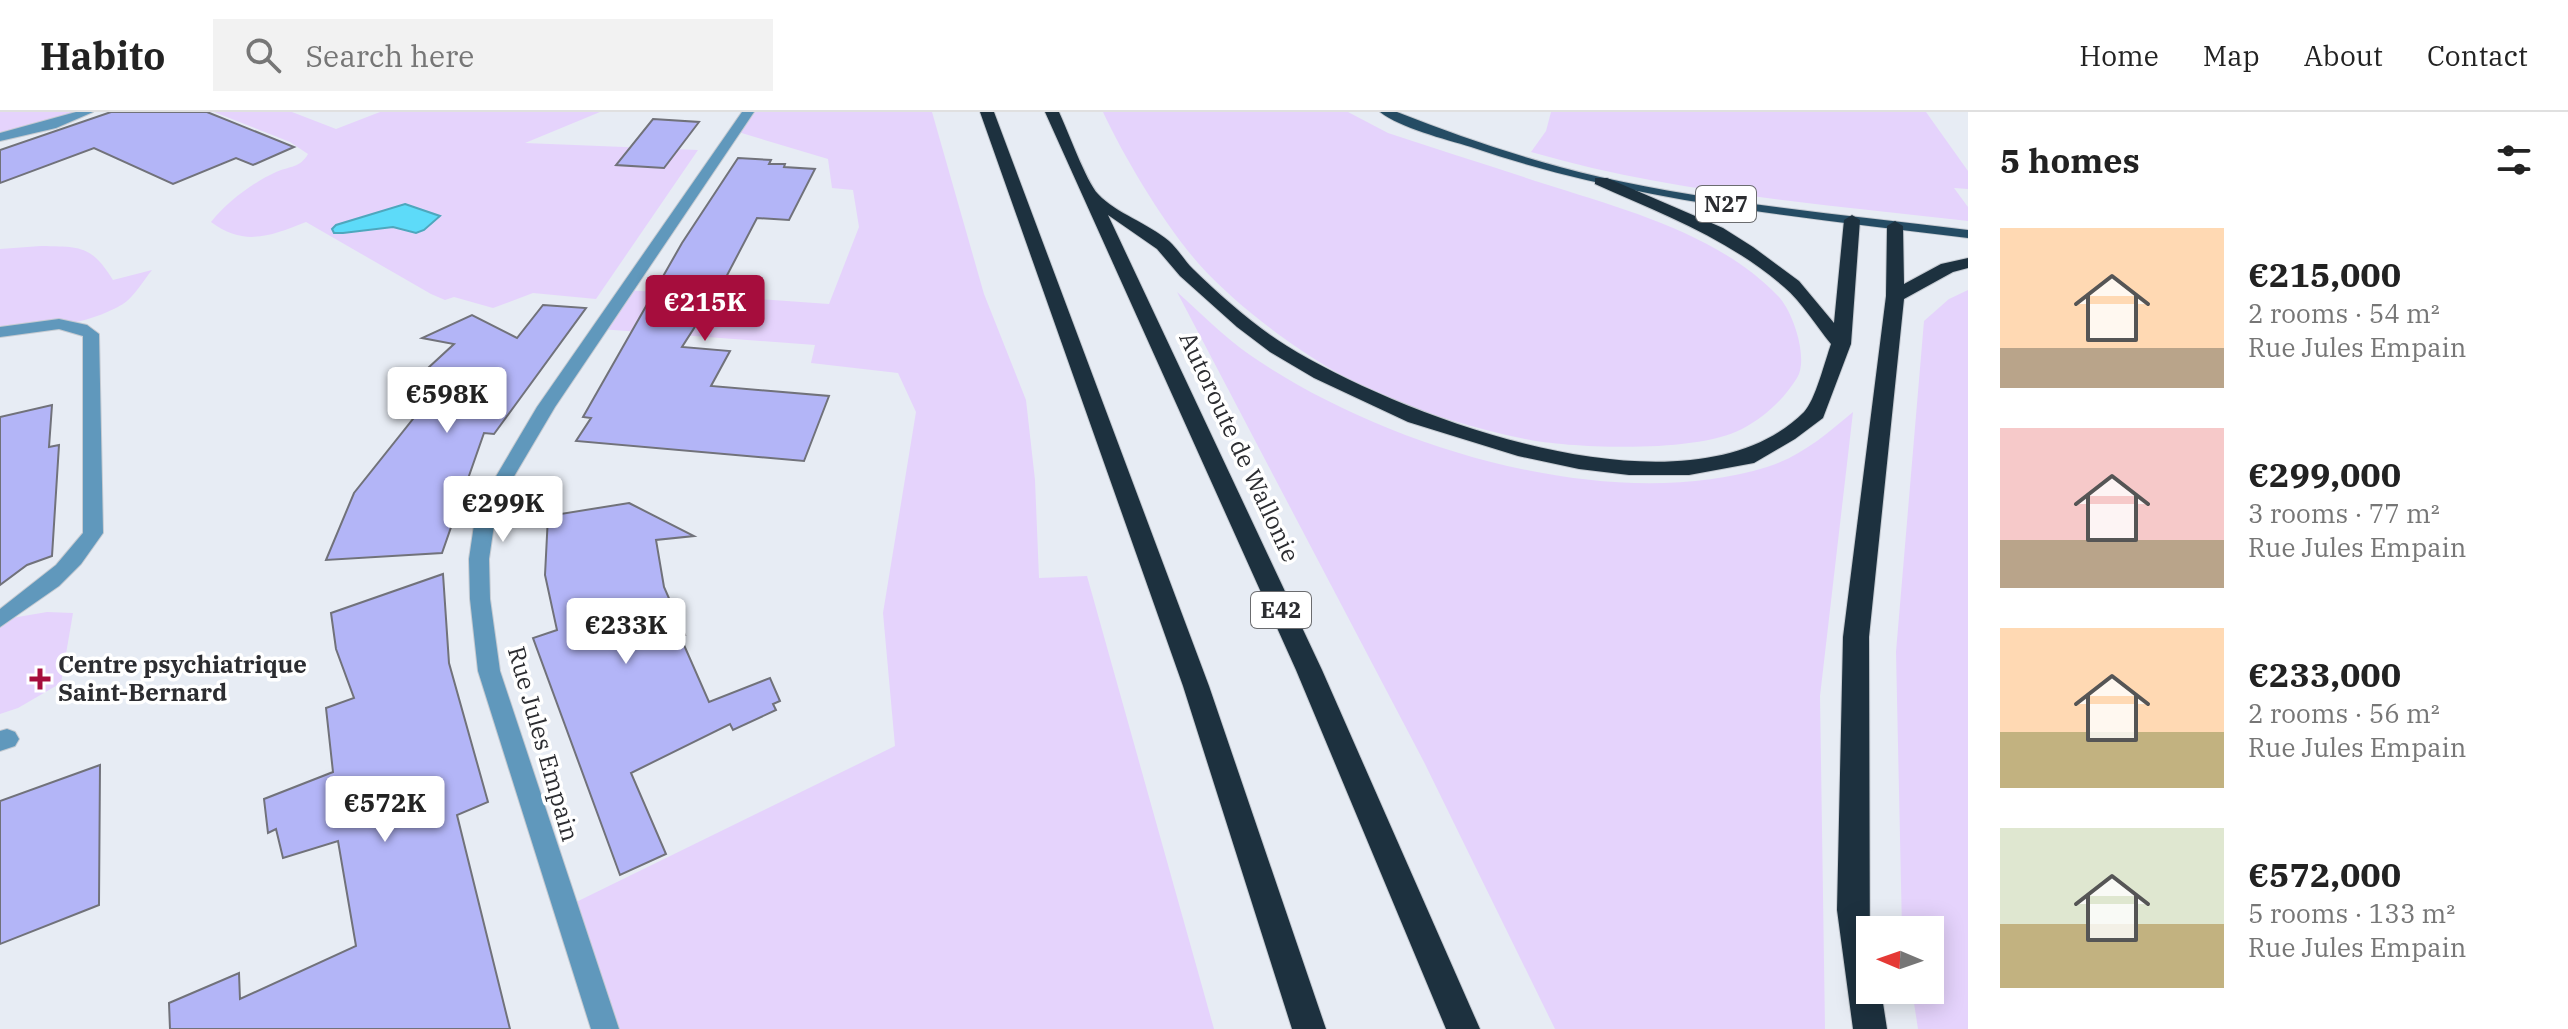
<!DOCTYPE html>
<html lang="en">
<head>
<meta charset="utf-8">
<style>
  :root { --surface:#fff; --page:#f2f2f2; --text:#222; --muted:#767676; --line:#e0e0e0; --accent:#a60d3d }
  body { margin:0; font-family:"IBM Plex Serif",serif; background:var(--page); color:var(--text); height:100vh; display:flex; flex-direction:column; font-size:30px; white-space:nowrap }
  * { box-sizing:border-box; margin:0 }
  p { font-size:26px; color:var(--muted) }
  .icon { flex:none; width:44px; height:44px; fill:none; stroke:currentColor; stroke-width:2; stroke-linecap:round; stroke-linejoin:round }
  .map { position:relative; flex:1; overflow:hidden }
  .side { display:flex; flex-direction:column; background:var(--surface); width:600px }
  .side>* { flex:none }
  .needle { width:52px; rotate:272deg }
  .fabs { position:absolute; left:1856px; top:804px; display:grid; gap:16px }
  .fabs a { display:grid; place-items:center; width:88px; height:88px; border-radius:0px; background:var(--surface); box-shadow:0 4px 20px #0003; font-size:40px }
  .price { position:absolute; translate:-50% -68px; padding:0 18px; border-radius:8px; background:#fff; color:#222; font-size:26px; line-height:52px; filter:drop-shadow(0 2px 4px #0008) }
  .price::after { content:''; position:absolute; left:50%; top:48px; width:24px; height:18px; margin-left:-12px; background:inherit; clip-path:polygon(0 0,100% 0,50% 100%) }
  .price.current { background:var(--accent); color:#fff }
  ul { padding:0; list-style:none }
  li { display:flex; align-items:center; gap:24px; height:200px; padding:0 32px }
  li span { display:grid; place-items:center; flex:none; width:224px; height:160px; border-radius:0px; color:#555 }
  li>.icon { margin-inline-start:auto }
  span .icon { width:96px; height:96px; fill:#fffc; stroke-width:1 }
  li b { font-size:34px }
  h2 { display:flex; justify-content:space-between; align-items:center; height:96px; padding:0 32px; font-size:34px }
  header { display:flex; align-items:center; gap:48px; box-sizing:border-box; height:112px; padding:0 40px; background:var(--surface); border-bottom:2px solid var(--line) }
  header strong { font-size:38px }
  nav { display:flex; gap:44px; margin-inline-start:auto; font-size:28px }
  .search { width:560px; height:72px; background:var(--page); display:flex; align-items:center; gap:20px; box-sizing:border-box; padding:0 28px; border-radius:0px; color:var(--muted); font-size:30px }
  main { display:flex; flex:1; min-height:0 }
  .map>svg:first-child { display:block }
  .green { fill:#e5d3fc }
  .water { fill:#5ddbf9; stroke:#4ea7bd; stroke-width:2 }
  .building { fill:#b3b5f7; stroke:#71727a; stroke-width:2 }
  .lines { fill:none; stroke-linecap:round; stroke-linejoin:round }
  .minor-casing { stroke:#c5cad1; stroke-width:2 }
  .major-casing { stroke:#c5cad1; stroke-width:2 }
  .highway-casing { stroke:#c5cad1; stroke-width:2 }
  .minor { fill:#6098bc; fill-rule:evenodd }
  .major { fill:#254c64; fill-rule:evenodd }
  .highway { fill:#1d313f; fill-rule:evenodd }
  .poi-dot { fill:#a60d3d; stroke:#fff; stroke-width:3 }
  .labels { text-anchor:middle; stroke-width:7; stroke-linejoin:round; paint-order:stroke }
  .shield { fill:#fff; stroke:#6b6c6f; stroke-width:2 }
  .shield-label { font-size:22px; font-weight:bold; fill:#2c2d31 }
  .street-label { font-size:24px; fill:#2c2d31; stroke:#fff }
  .poi-label { font-size:24px; font-weight:bold; fill:#2c2d31; stroke:#fff; text-anchor:start }
</style>
</head>
<body>
<header>
<strong>Habito</strong>
<div class="search"><svg class="icon" aria-label="search" viewBox="0 0 24 24"><circle cx="10" cy="10" r="6"/><path d="M15 15l6 6"/></svg>Search here</div>
<nav><a>Home</a><a>Map</a><a>About</a><a>Contact</a></nav>
</header>
<main>
<div class="map">
<svg width="1968" height="917" viewBox="0 0 1968 917">
  <rect width="100%" height="100%" fill="#e7ecf4"/>
  <!-- green -->
  <g class="green">
    <path d="M0 0H87L0 25Z"/>
    <path d="M214 0H292L336 17 380 0H600L525 31 698 38 596 187 533 181 493 196 454 185 445 188 431 182 306 110C270 124 245 135 211 110 227 90 252 71 276 60 290 54 300 56 308 42L290 30Z"/>
    <path d="M748 0H932L984 182 1026 288 1035 368 1039 466 1087 464 1214 917H605L566 795 895 634 883 501 916 300 898 261 811 251 815 233 600 217 627 178 829 192 859 115 853 78 832 76 828 47 735 19Z"/>
    <path d="M1103 0H1348L1388 21C1440 38 1493 55 1545 72 1623 97 1719 122 1778 184 1793 199 1809 247 1797 266 1783 288 1765 305 1742 317 1697 341 1575 337 1525 327 1490 320 1433 304 1400 291 1333 266 1245 204 1198 151 1164 112 1125 47 1103 0Z"/>
    <path d="M1551 0H1926L1968 59V77L1954 76 1968 95V109C1822 92 1672 81 1531 40L1546 19Z"/>
    <path d="M41 134C81 135 91 133 113 168L152 158C143 169 134 185 123 192 86 214 42 216 0 220V137Z"/>
    <path d="M1968 178V917H1918L1912 878H1930V818H1902L1896 540 1924 209 1949 187Z"/>
    <path d="M1177 180C1201 201 1224 225 1250 243 1383 335 1608 404 1767 355 1800 345 1827 322 1853 300L1820 584 1825 917H1555L1424 650Z"/>
    <path d="M47 500 73 501 61 571 18 596 0 602V508Z"/>
  </g>
  <!-- water -->
  <path class="water" d="M405 92 440 104 424 118 416 121 393 115 343 121H334L332 117 336 113Z"/>
  <!-- building -->
  <g class="building">
    <path d="M111 0H207L294 35 253 53 236 46 173 72 94 36 0 71V38Z"/>
    <path d="M653 7 699 10 664 56 616 53Z"/>
    <path d="M738 46 771 48 769 52H785L784 55 815 57 789 108 757 106 723 171 682 235 730 239 711 274 829 284 804 349 576 329 591 306 583 305 682 131Z"/>
    <path d="M543 193 586 196 494 322 484 321 442 441 326 448 354 381 432 283 402 280 454 232 422 226 472 203 517 226Z"/>
    <path d="M52 293 49 335 59 333 52 444 27 453 0 473V305Z"/>
    <path d="M629 391 694 424 656 428 664 475 685 523 680 524 709 590 770 566 780 589 773 592 776 598 733 618 730 612 631 661 666 742 620 763 533 526 557 518 545 463 548 404Z"/>
    <path d="M443 462 449 551 488 690 457 703 510 917H170L169 891 239 861 240 887 356 834 338 729 283 746 276 717 268 721 264 687 333 660 326 596 354 586 336 537 331 501Z"/>
    <path d="M100 653 99 793 0 832V689Z"/>
  </g>
  <g class="lines">
    <defs>
      <g id="minor">
        <path d="M76 0H93L56 16 0 29V21Z"/>
        <path d="M742 0H754L555 295 503 383 494 413 489 447 490 487 500 559 619 917H591L478 559 470 487 469 447 474 413 485 383 537 295Z"/>
        <path d="M59 207 87 213 99 222 103 421 81 452 59 474 0 515V497L56 453 83 421V224L59 217 0 225V215Z"/>
        <path d="M7 617 15 620 19 627 15 634 0 639V619Z"/>
      </g>
      <path id="major" d="M1380 0H1397C1463 26 1530 49 1600 65 1721 92 1845 103 1968 118V126C1800 105 1632 90 1471 35 1445 27 1400 16 1380 0Z"/>
      <g id="highway">
        <path d="M980 0H994L1209 574 1326 917H1292L1183 574Z"/>
        <path d="M1045 0H1059C1068 19 1086 69 1098 82 1117 102 1148 111 1169 129 1178 137 1184 148 1193 157 1221 184 1253 213 1287 234 1404 306 1689 414 1804 300 1815 289 1825 249 1831 232 1816 214 1802 190 1784 175 1729 127 1662 102 1595 72V66H1607L1723 116 1753 135 1799 169 1834 211 1844 108 1852 103 1860 108 1851 232 1823 306 1795 327 1754 351 1689 363H1629L1579 357 1518 344 1408 310 1314 266 1270 240 1237 215 1180 164 1157 137 1108 103 1322 558 1480 917H1446L1296 558Z"/>
        <path d="M1895 109 1903 114 1904 172 1941 152 1968 146V156L1953 160 1904 187 1869 525 1870 878H1881L1887 917H1853L1837 798 1843 525 1886 184 1887 114Z"/>
      </g>
    </defs>
    <!-- minor casing -->
    <use href="#minor" class="minor-casing"/>
    <!-- major casing -->
    <use href="#major" class="major-casing"/>
    <!-- highway casing -->
    <use href="#highway" class="highway-casing"/>
    <!-- minor -->
    <use href="#minor" class="minor"/>
    <!-- major -->
    <use href="#major" class="major"/>
    <!-- highway -->
    <use href="#highway" class="highway"/>
  </g>
  <!-- markers -->
  <path class="poi-dot" d="M36 555h8v8h8v8h-8v8h-8v-8h-8v-8h8z"/>
  <g class="labels">
    <!-- shield labels -->
    <g class="shield">
      <rect x="1696" y="74" width="60" height="36" rx="6"/>
      <rect x="1251" y="480" width="60" height="36" rx="6"/>
    </g>
    <g class="shield-label">
      <text x="1726" y="100">N27</text>
      <text x="1281" y="506">E42</text>
    </g>
    <!-- street labels -->
    <g class="street-label">
      <text transform="translate(1239 335) rotate(65)" y="8">Autoroute de Wallonie</text>
      <text transform="translate(543 632) rotate(74)" y="8">Rue Jules Empain</text>
    </g>
    <!-- poi labels -->
    <g class="poi-label">
      <text x="58" y="561">Centre psychiatrique<tspan x="58" dy="28">Saint-Bernard</tspan></text>
    </g>
  </g>
</svg>
<div class="fabs">
<a><svg class="needle" viewBox="-14 -14 28 28"><path d="M0-13l5 13h-10z" fill="#e53935"/><path d="M0 13l5-13h-10z" fill="#767676"/></svg></a>
</div>
<b class="price current" style="left:705px;top:231px">€215K</b>
<b class="price" style="left:447px;top:323px">€598K</b>
<b class="price" style="left:503px;top:432px">€299K</b>
<b class="price" style="left:626px;top:554px">€233K</b>
<b class="price" style="left:385px;top:732px">€572K</b>
</div>
<section class="side">
<h2>5 homes<svg class="icon" aria-label="filters" viewBox="0 0 24 24"><path d="M4 7h16M4 17h16"/><circle cx="9" cy="7" r="2"/><circle cx="15" cy="17" r="2"/></svg></h2>
<ul>
<li><span style="background:linear-gradient(#ffd9b3 75%,#b9a48a 0)"><svg class="icon" aria-label="home" viewBox="0 0 24 24"><path d="M3 11l9-7 9 7M6 9v11h12V9"/></svg></span><div><b>€215,000</b><p>2 rooms · 54 m²</p><p>Rue Jules Empain</p></div></li>
<li><span style="background:linear-gradient(#f6c9c9 70%,#b9a48a 0)"><svg class="icon" aria-label="home" viewBox="0 0 24 24"><path d="M3 11l9-7 9 7M6 9v11h12V9"/></svg></span><div><b>€299,000</b><p>3 rooms · 77 m²</p><p>Rue Jules Empain</p></div></li>
<li><span style="background:linear-gradient(#ffd9b3 65%,#c2b280 0)"><svg class="icon" aria-label="home" viewBox="0 0 24 24"><path d="M3 11l9-7 9 7M6 9v11h12V9"/></svg></span><div><b>€233,000</b><p>2 rooms · 56 m²</p><p>Rue Jules Empain</p></div></li>
<li><span style="background:linear-gradient(#dfe7d0 60%,#c2b280 0)"><svg class="icon" aria-label="home" viewBox="0 0 24 24"><path d="M3 11l9-7 9 7M6 9v11h12V9"/></svg></span><div><b>€572,000</b><p>5 rooms · 133 m²</p><p>Rue Jules Empain</p></div></li>
</ul>
</section>
</main>
</body>
</html>
